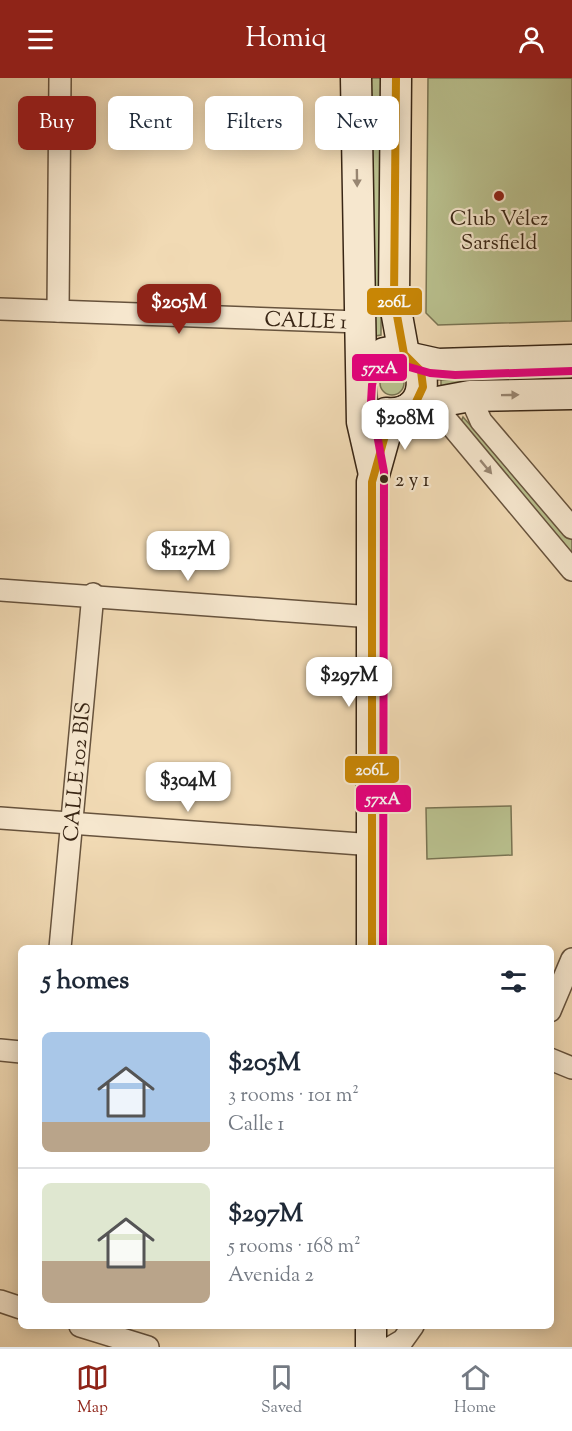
<!DOCTYPE html>
<html lang="en">
<head>
<meta charset="utf-8">
<style>
  :root { --surface:#fff; --page:#f6f6f7; --text:#1f2937; --muted:#747a83; --line:#e0e1e3; --accent:#8f2418 }
  body { margin:0; font-family:"Sorts Mill Goudy",serif; background:var(--page); color:var(--text); height:100vh; display:flex; flex-direction:column; font-size:22px; white-space:nowrap }
  * { box-sizing:border-box; margin:0 }
  p { font-size:20px; color:var(--muted) }
  .icon { flex:none; width:33px; height:33px; fill:none; stroke:currentColor; stroke-width:2; stroke-linecap:round; stroke-linejoin:round }
  .map { position:relative; flex:1; overflow:hidden }
  .drawer { position:absolute; left:18px; top:867px; width:536px; height:384px; display:flex; flex-direction:column; background:var(--surface); border-radius:9px; box-shadow:0 3px 15px #0003 }
  .drawer>* { flex:none }
  .banner { position:absolute; left:18px; top:18px; width:537px; height:54px; display:flex; gap:12px }
  .price { position:absolute; translate:-50% -51px; padding:0 14px; border-radius:12px; background:#fff; color:#222; font-size:20px; line-height:39px; filter:drop-shadow(0 2px 3px #0008) }
  .price::after { content:''; position:absolute; left:50%; top:36px; width:18px; height:14px; margin-left:-9px; background:inherit; clip-path:polygon(0 0,100% 0,50% 100%) }
  .price.active { background:var(--accent); color:#fff }
  ul { padding:0; list-style:none }
  li { display:flex; align-items:center; gap:18px; height:150px; padding:0 24px }
  li+li { border-top:2px solid var(--line) }
  li span { display:grid; place-items:center; flex:none; width:168px; height:120px; border-radius:9px; color:#555 }
  li>.icon { margin-inline-start:auto }
  span .icon { width:72px; height:72px; fill:#fffc; stroke-width:1 }
  li b { font-size:26px }
  h2 { display:flex; justify-content:space-between; align-items:center; height:72px; padding:0 24px; font-size:26px }
  .chip { padding:0 21px; border-radius:9px; background:var(--surface); box-shadow:0 3px 15px #0003; font-size:21px; line-height:54px }
  .chip.active { background:var(--accent); color:#fff }
  header { display:flex; justify-content:space-between; align-items:center; height:78px; padding:0 24px; background:var(--accent); color:#fff; font-size:27px; font-weight:600 }
  .menu { display:flex; justify-content:space-around; align-items:center; height:84px; border-top:2px solid var(--line); background:var(--surface); font-size:16px; color:var(--muted) }
  .menu a { display:grid; justify-items:center; gap:3px }
  .menu .active { color:var(--accent) }
  .map>svg:first-child { display:block }
  .green { fill:#b9c08e; stroke:#797352; stroke-width:1.5 }
  .lines { fill:none; stroke-linecap:round; stroke-linejoin:round }
  .minor-casing { stroke:#67533d; stroke-width:24 }
  .secondary-casing { stroke:#392615; stroke-width:33 }
  .minor { stroke:#f6e7ce; stroke-width:21 }
  .secondary { stroke:#f6e7ce; stroke-width:30 }
  .bus-1-casing { stroke:#f6e7ce; stroke-width:12 }
  .bus-2-casing { stroke:#f6e7ce; stroke-width:12 }
  .bus-1 { stroke:#c88605; stroke-width:8 }
  .bus-2 { stroke:#e5007d; stroke-width:8 }
  .oneway { fill:#988672 }
  .poi-dot { fill:#8f2418; stroke:#f6e7ce; stroke-width:2 }
  .bus-dot { fill:#392615; stroke:#f6e7ce; stroke-width:2 }
  .labels { text-anchor:middle; stroke-width:4.5; stroke-linejoin:round; paint-order:stroke }
  .bus-label { font-size:20px; fill:#392615; stroke:#f6e7ce; text-anchor:start }
  .poi-label { font-size:21px; fill:#392615; stroke:#f6e7ce }
  .street-label { font-size:21px; fill:#392615; stroke:#f6e7ce }
  .line-badge { stroke:#f6e7ce; stroke-width:2 }
  .badge-label { font-size:16px; text-anchor:middle; font-weight:bold; fill:#fff }
</style>
</head>
<body>
<header><svg class="icon" aria-label="menu" viewBox="0 0 24 24"><path d="M4 6h16M4 12h16M4 18h16"/></svg>Homiq<svg class="icon" aria-label="person" viewBox="0 0 24 24"><circle cx="12" cy="8" r="4"/><path d="M4 21q1-7 8-7t8 7"/></svg></header>
<div class="map">
<svg width="572" height="1269" viewBox="0 0 572 1269">
  <rect width="100%" height="100%" fill="#f1dab4"/>
  <filter id="stains"><feTurbulence type="fractalNoise" baseFrequency=".00333" numOctaves="4"/><feColorMatrix values="0 0 0 0 .2 0 0 0 0 .09 0 0 0 0 .02 0 0 0 .5 -.17"/></filter>
  <radialGradient id="worn" r=".72"><stop offset=".6" stop-color="#630" stop-opacity="0"/><stop offset="1" stop-color="#630" stop-opacity=".3"/></radialGradient>
  <!-- green -->
  <g class="green">
    <path d="M367 0H382L381 257 375 258Z"/>
    <path d="M428 0H572V243L438 247 426 235Z"/>
    <circle cx="392" cy="305" r="12"/>
    <path d="M572 295V306L441 308V298Z"/>
    <path d="M463 339 572 461V475L460 346Z"/>
    <path d="M511 728 512 777 427 781 426 730Z"/>
  </g>
  <g class="lines">
    <defs>
      <g id="minor">
        <path id="s1" d="M0 231 359 244"/>
        <path d="M58 233 60 0"/>
        <path d="M470 318 481 343 572 450"/>
        <path d="M414 330 430 332 445 340 572 492"/>
        <path d="M0 512 373 539"/>
        <path d="M0 740 374 767"/>
        <path id="s2" d="M60 870 93 516"/>
        <path d="M550 933 572 881"/>
        <path d="M0 972 21 974"/>
        <path d="M550 981 572 990"/>
        <path d="M0 1223 21 1230"/>
        <path d="M80 1248 148 1269"/>
        <path d="M391 1269 403 1262 413 1248"/>
      </g>
      <g id="secondary">
        <path d="M356 0 362 344 373 392"/>
        <path d="M396 0 394 221 404 276"/>
        <path d="M384 275C431 264 437 340 386 335"/>
        <path d="M411 280 438 286 572 282"/>
        <path d="M411 329 470 318 572 316"/>
        <path d="M372 870V404L386 354 404 333"/>
        <path d="M371 1248V1269"/>
      </g>
    </defs>
    <!-- minor casing -->
    <use href="#minor" class="minor-casing"/>
    <!-- secondary casing -->
    <use href="#secondary" class="secondary-casing"/>
    <!-- minor -->
    <use href="#minor" class="minor"/>
    <!-- secondary -->
    <use href="#secondary" class="secondary"/>
    <defs>
      <path id="bus-1" d="M372 870V404L386 354 416 324 423 309 421 293 404 276 394 221 396 0"/>
      <path id="bus-2" d="M383 870 384 394 371 324 372 307 375 295 381 288 395 285 430 295 455 297 572 293"/>
    </defs>
    <!-- bus-1 casing -->
    <use href="#bus-1" class="bus-1-casing"/>
    <!-- bus-2 casing -->
    <use href="#bus-2" class="bus-2-casing"/>
    <!-- bus-1 -->
    <use href="#bus-1" class="bus-1"/>
    <!-- bus-2 -->
    <use href="#bus-2" class="bus-2"/>
  </g>
  <!-- one-way arrows -->
  <defs><path id="oneway-solid" d="M-6-.8H1V-3.2L6.5 0L1 3.2V.8H-6Z" transform="scale(1.5)"/></defs>
  <g class="oneway">
    <use href="#oneway-solid" transform="translate(357 100) rotate(89)"/>
    <use href="#oneway-solid" transform="translate(510 317) rotate(-1)"/>
    <use href="#oneway-solid" transform="translate(486 389) rotate(50)"/>
  </g>
  <!-- markers -->
  <circle class="poi-dot" cx="499" cy="118" r="6"/>
  <circle class="bus-dot" cx="384" cy="401" r="5"/>
  <g class="labels">
    <!-- bus labels -->
    <g class="bus-label">
      <text x="395" y="408">2 y 1</text>
    </g>
    <!-- poi labels -->
    <g class="poi-label">
      <text x="499" y="147">Club Vélez<tspan x="499" dy="24">Sarsfield</tspan></text>
    </g>
    <!-- street labels -->
    <g class="street-label">
      <text dy="7" stroke="none"><textPath href="#s1" startOffset="306">CALLE 1</textPath></text>
      <text dy="7" stroke="none"><textPath href="#s2" startOffset="177">CALLE 102 BIS</textPath></text>
    </g>
  </g>
  <g class="line-badge">
    <rect x="366" y="209" width="57" height="29" rx="6" fill="#c88605"/>
    <rect x="351" y="275" width="57" height="29" rx="6" fill="#e5007d"/>
    <rect x="344" y="677" width="56" height="29" rx="6" fill="#c88605"/>
    <rect x="355" y="706" width="57" height="29" rx="6" fill="#e5007d"/>
  </g>
  <g class="badge-label">
    <text x="394" y="229">206L</text>
    <text x="380" y="295">57xA</text>
    <text x="372" y="697">206L</text>
    <text x="383" y="726">57xA</text>
  </g>
  <rect width="100%" height="100%" filter="url(#stains)"/>
  <rect width="100%" height="100%" fill="url(#worn)"/>
</svg>
<b class="price active" style="left:179px;top:257px">$205M</b>
<b class="price" style="left:405px;top:373px">$208M</b>
<b class="price" style="left:188px;top:504px">$127M</b>
<b class="price" style="left:349px;top:630px">$297M</b>
<b class="price" style="left:188px;top:735px">$304M</b>
<div class="banner">
<a class="chip active">Buy</a>
<a class="chip">Rent</a>
<a class="chip">Filters</a>
<a class="chip">New</a>
</div>
<section class="drawer">
<h2>5 homes<svg class="icon" aria-label="filters" viewBox="0 0 24 24"><path d="M4 7h16M4 17h16"/><circle cx="9" cy="7" r="2"/><circle cx="15" cy="17" r="2"/></svg></h2>
<ul>
<li><span style="background:linear-gradient(#a9c7e8 75%,#b9a48a 0)"><svg class="icon" aria-label="home" viewBox="0 0 24 24"><path d="M3 11l9-7 9 7M6 9v11h12V9"/></svg></span><div><b>$205M</b><p>3 rooms · 101 m²</p><p>Calle 1</p></div></li>
<li><span style="background:linear-gradient(#dfe7d0 65%,#b9a48a 0)"><svg class="icon" aria-label="home" viewBox="0 0 24 24"><path d="M3 11l9-7 9 7M6 9v11h12V9"/></svg></span><div><b>$297M</b><p>5 rooms · 168 m²</p><p>Avenida 2</p></div></li>
</ul>
</section>
</div>
<nav class="menu">
<a class="active"><svg class="icon" aria-label="map" viewBox="0 0 24 24"><path d="M3 6l6-2 6 2 6-2v14l-6 2-6-2-6 2zM9 4v14M15 6v14"/></svg>Map</a>
<a><svg class="icon" aria-label="saved" viewBox="0 0 24 24"><path d="M7 4h10v16l-5-4-5 4z"/></svg>Saved</a>
<a><svg class="icon" aria-label="home" viewBox="0 0 24 24"><path d="M3 11l9-7 9 7M6 9v11h12V9"/></svg>Home</a>
</nav>
</body>
</html>
